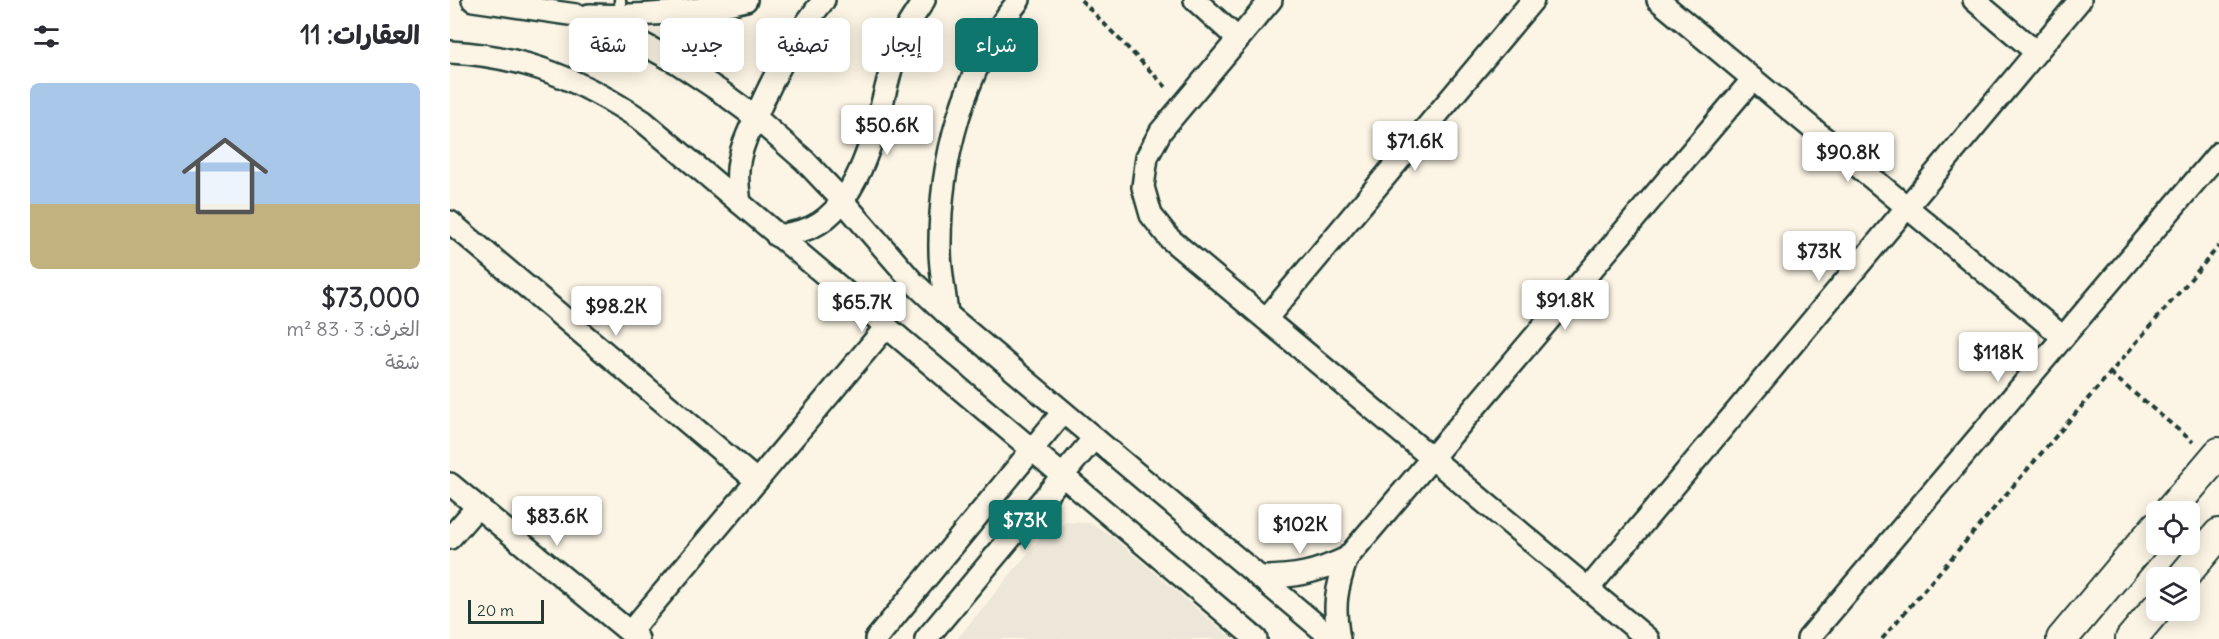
<!DOCTYPE html>
<html lang="ar">
<head>
<meta charset="utf-8">
<style>
  :root { --surface:#fff; --page:#f7f7f7; --text:#2b2b33; --muted:#7c7c81; --accent:#0f766e }
  body { margin:0; font-family:Delius,"Playpen Sans Arabic",sans-serif; background:var(--page); color:var(--text); direction:rtl; height:100vh; display:flex; flex-direction:column; font-size:22px; white-space:nowrap }
  * { box-sizing:border-box; margin:0 }
  p { font-size:20px; color:var(--muted) }
  .icon { flex:none; width:33px; height:33px; fill:none; stroke:currentColor; stroke-width:2; stroke-linecap:round; stroke-linejoin:round }
  .map { position:relative; flex:1; overflow:hidden; direction:ltr }
  .side { display:flex; flex-direction:column; background:var(--surface); width:450px }
  .side>* { flex:none }
  .guide { position:absolute; left:18px; top:18px; width:570px; height:54px; direction:rtl; display:flex; gap:12px }
  .buttons { position:absolute; left:1696px; top:501px; display:grid; gap:12px }
  .buttons a { display:grid; place-items:center; width:54px; height:54px; border-radius:9px; background:var(--surface); box-shadow:0 3px 15px #0003; font-size:30px }
  .scale { position:absolute; left:18px; bottom:15px; width:76px; box-sizing:border-box; padding-left:6px; border:3px solid #1f3d34; border-top:0; font-size:16px; line-height:21px; white-space:nowrap; color:#1f3d34; -webkit-text-stroke:4px #fcf5e5; paint-order:stroke }
  .price { position:absolute; translate:-50% -51px; padding:0 14px; border-radius:6px; background:#fff; color:#222; font-size:20px; line-height:39px; filter:drop-shadow(0 2px 3px #0008) }
  .price::after { content:''; position:absolute; left:50%; top:36px; width:18px; height:14px; margin-left:-9px; background:inherit; clip-path:polygon(0 0,100% 0,50% 100%) }
  .price.active { background:var(--accent); color:#fff }
  ul { padding:0; list-style:none }
  li { display:grid; align-content:center; gap:12px; height:318px; padding:0 30px }
  li span { display:grid; place-items:center; height:186px; border-radius:9px; color:#555 }
  li>.icon { margin-inline-start:auto }
  span .icon { width:108px; height:108px; fill:#fffc; stroke-width:1 }
  li b { font-size:26px }
  h2 { display:flex; justify-content:space-between; align-items:center; height:72px; padding:0 30px; font-size:26px }
  .pill { padding:0 21px; border-radius:9px; background:var(--surface); box-shadow:0 3px 15px #0003; font-size:21px; line-height:54px }
  .pill.active { background:var(--accent); color:#fff }
  main { display:flex; flex:1; min-height:0 }
  .map>svg:first-child { display:block }
  .built { fill:#ece7d8 }
  .lines { fill:none; stroke-linecap:round; stroke-linejoin:round }
  .lane-casing { stroke:#1f3d34; stroke-width:15 }
  .street-casing { stroke:#1f3d34; stroke-width:26 }
  .secondary-casing { stroke:#1f3d34; stroke-width:34 }
  .path { stroke:#1f3d34; stroke-width:4; stroke-dasharray:6 4.5; stroke-linecap:butt }
  .lane { stroke:#fcf5e5; stroke-width:10 }
  .street { stroke:#fcf5e5; stroke-width:21 }
  .secondary { stroke:#fcf5e5; stroke-width:30 }
</style>
</head>
<body>
<main>
<div class="map">
<svg width="1769" height="639" viewBox="0 0 1769 639">
  <rect width="100%" height="100%" fill="#fcf5e5"/>
  <filter id="ink" filterUnits="userSpaceOnUse"><feTurbulence type="fractalNoise" baseFrequency=".0167" numOctaves="2"/><feDisplacementMap in="SourceGraphic" scale="12" xChannelSelector="R" yChannelSelector="G"/><feConvolveMatrix kernelMatrix="1 2 1 2 8 2 1 2 1" color-interpolation-filters="sRGB"/></filter>
  <g filter="url(#ink)">
    <!-- built -->
    <path class="built" d="M617 522 641 523 661 536 783 639H507L596 531Z"/>
    <g class="lines">
      <defs>
        <path id="lane" d="M170 0 171 16"/>
        <g id="street">
          <path d="M23 0 126 15 178 36 226 62 271 92 305 117 355 161 392 200 463 282 497 314 883 639"/>
          <path d="M745 0 788 39"/>
          <path d="M821 0 711 131 697 157 693 187 701 215 720 239 1198 639"/>
          <path d="M1208 0 1613 337"/>
          <path d="M1524 0 1586 52"/>
          <path d="M139 15C192 17 245 12 296 0"/>
          <path d="M0 52C76 56 131 80 193 121L806 639"/>
          <path d="M290 203C288 188 286 172 290 157 293 142 300 129 307 114 325 73 345 35 374 0"/>
          <path d="M0 222 307 481"/>
          <path d="M327 236C339 234 351 232 362 227 418 200 430 101 447 48 452 31 465 15 474 0"/>
          <path d="M497 314C495 293 490 271 490 250 489 162 513 69 569 0"/>
          <path d="M816 319 1083 0"/>
          <path d="M0 484 188 639"/>
          <path d="M0 538 27 507"/>
          <path d="M809 577C846 577 864 573 897 558"/>
          <path d="M1138 589 1630 0"/>
          <path d="M180 632 436 327"/>
          <path d="M426 639 613 412"/>
          <path d="M476 639 644 438"/>
          <path d="M889 639C883 606 886 589 897 558L1303 79"/>
          <path d="M1358 639 1769 153"/>
        </g>
        <g id="secondary">
          <path d="M1719 512 1769 453"/>
          <path d="M1732 578 1769 534"/>
          <path d="M1612 639 1707 526"/>
          <path d="M1681 639 1707 608"/>
        </g>
      </defs>
      <!-- lane casing -->
      <use href="#lane" class="lane-casing"/>
      <!-- street casing -->
      <use href="#street" class="street-casing"/>
      <!-- secondary casing -->
      <use href="#secondary" class="secondary-casing"/>
      <!-- path -->
      <g class="path">
        <path d="M631 0 719 90"/>
        <path d="M1660 373 1743 442"/>
        <path d="M1432 639 1769 246"/>
      </g>
      <!-- lane -->
      <use href="#lane" class="lane"/>
      <!-- street -->
      <use href="#street" class="street"/>
      <!-- secondary -->
      <use href="#secondary" class="secondary"/>
    </g>
  </g>
</svg>
<div class="buttons">
<a><svg class="icon" aria-label="locate" viewBox="0 0 24 24"><circle cx="12" cy="12" r="6"/><path d="M12 2v4M12 18v4M2 12h4M18 12h4"/></svg></a>
<a><svg class="icon" aria-label="layers" viewBox="0 0 24 24"><path d="M12 4l9 5-9 5-9-5zM3 14l9 5 9-5"/></svg></a>
</div>
<div class="scale">20 m</div>
<b class="price" style="left:437px;top:156px">$50.6K</b>
<b class="price" style="left:965px;top:172px">$71.6K</b>
<b class="price" style="left:1398px;top:183px">$90.8K</b>
<b class="price" style="left:1369px;top:282px">$73K</b>
<b class="price" style="left:1115px;top:331px">$91.8K</b>
<b class="price" style="left:412px;top:333px">$65.7K</b>
<b class="price" style="left:166px;top:337px">$98.2K</b>
<b class="price" style="left:1548px;top:383px">$118K</b>
<b class="price" style="left:107px;top:547px">$83.6K</b>
<b class="price active" style="left:575px;top:551px">$73K</b>
<b class="price" style="left:850px;top:555px">$102K</b>
<div class="guide">
<a class="pill active">شراء</a>
<a class="pill">إيجار</a>
<a class="pill">تصفية</a>
<a class="pill">جديد</a>
<a class="pill">شقة</a>
</div>
</div>
<section class="side">
<h2>العقارات: 11<svg class="icon" aria-label="filters" viewBox="0 0 24 24"><path d="M4 7h16M4 17h16"/><circle cx="9" cy="7" r="2"/><circle cx="15" cy="17" r="2"/></svg></h2>
<ul>
<li><span style="background:linear-gradient(#a9c7e8 65%,#c2b280 0)"><svg class="icon" aria-label="home" viewBox="0 0 24 24"><path d="M3 11l9-7 9 7M6 9v11h12V9"/></svg></span><div><b>$73,000</b><p>الغرف: 3 · 83 m²</p><p>شقة</p></div></li>
</ul>
</section>
</main>
</body>
</html>
